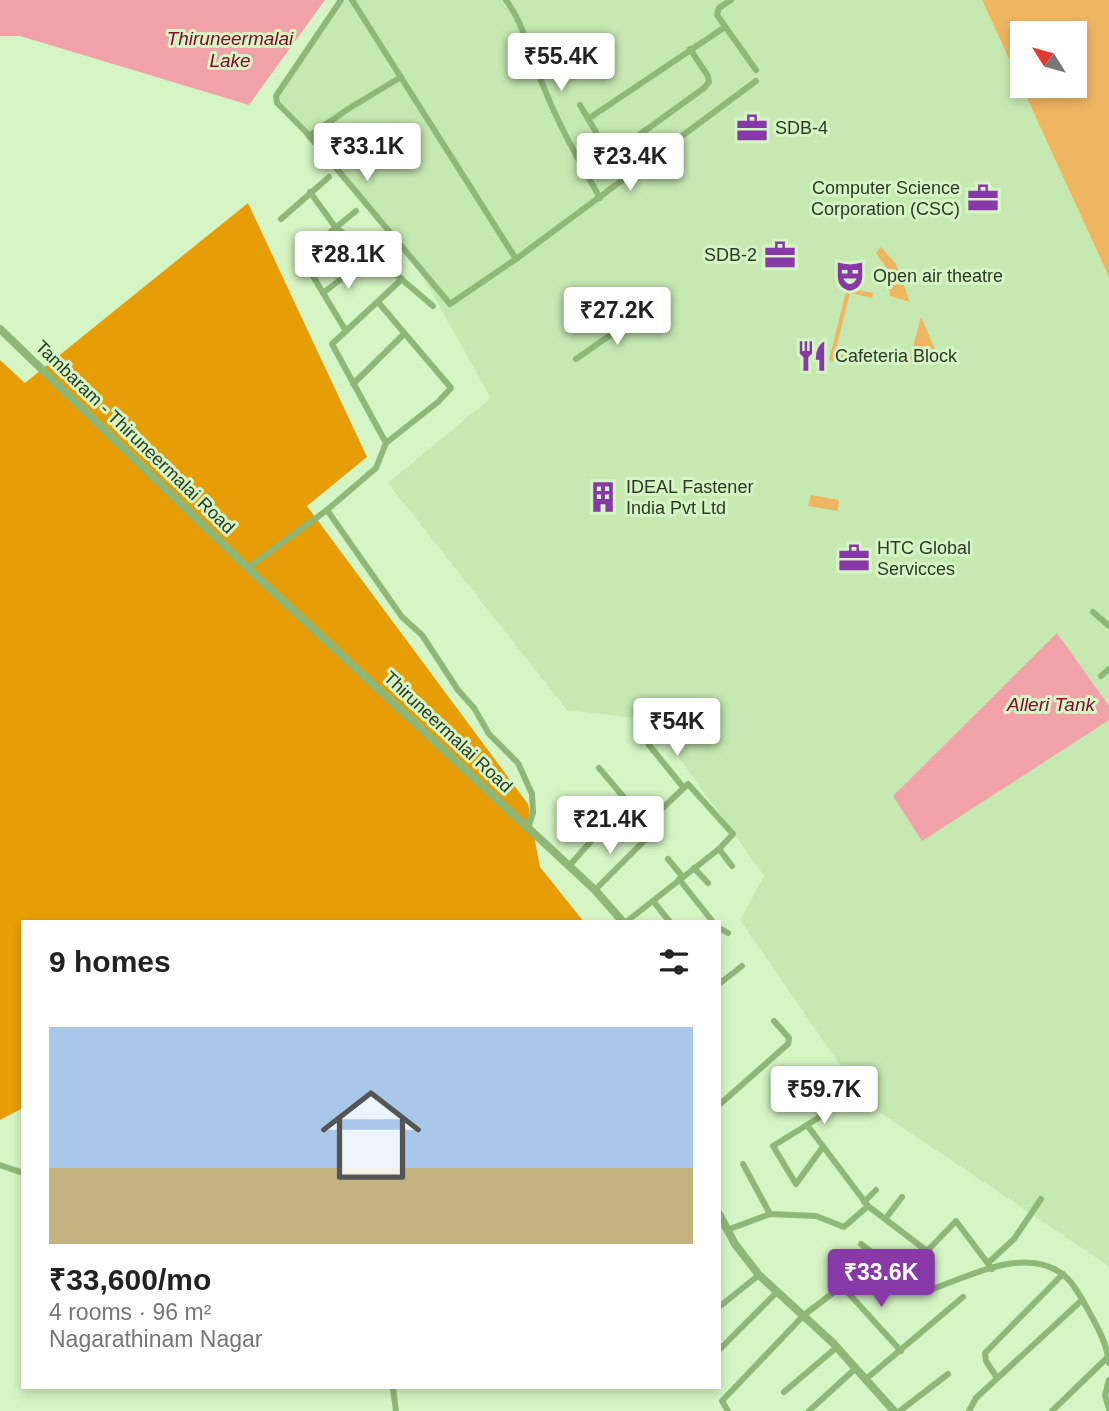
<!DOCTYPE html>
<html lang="en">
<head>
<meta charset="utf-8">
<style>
  :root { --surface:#fff; --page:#f6f6f6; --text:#222; --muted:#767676; --accent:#8839a8 }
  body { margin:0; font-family:Arial,sans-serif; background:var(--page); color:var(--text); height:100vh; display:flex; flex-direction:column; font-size:26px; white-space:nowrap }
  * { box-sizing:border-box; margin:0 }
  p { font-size:23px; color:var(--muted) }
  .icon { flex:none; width:38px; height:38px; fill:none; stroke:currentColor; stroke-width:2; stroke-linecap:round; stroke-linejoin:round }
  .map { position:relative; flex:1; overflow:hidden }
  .sheet { position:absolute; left:21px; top:920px; width:700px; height:469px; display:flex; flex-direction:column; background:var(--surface); border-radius:0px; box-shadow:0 4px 10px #0003 }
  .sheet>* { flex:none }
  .needle { width:46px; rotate:307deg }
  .fabs { position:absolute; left:1010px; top:21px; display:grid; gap:14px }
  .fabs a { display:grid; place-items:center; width:77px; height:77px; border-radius:0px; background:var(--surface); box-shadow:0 4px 10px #0003; font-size:35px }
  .price { position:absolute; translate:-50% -60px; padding:0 16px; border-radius:7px; background:#fff; color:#222; font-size:23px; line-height:46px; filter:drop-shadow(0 2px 4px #0008) }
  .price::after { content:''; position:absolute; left:50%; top:42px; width:21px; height:16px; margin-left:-10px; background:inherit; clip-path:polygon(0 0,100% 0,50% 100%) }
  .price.active { background:var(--accent); color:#fff }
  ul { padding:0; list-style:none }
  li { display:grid; align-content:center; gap:14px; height:371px; padding:0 28px }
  li span { display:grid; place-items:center; height:217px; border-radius:0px; color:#555 }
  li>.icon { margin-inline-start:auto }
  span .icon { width:126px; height:126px; fill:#fffc; stroke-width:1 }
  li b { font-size:30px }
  h2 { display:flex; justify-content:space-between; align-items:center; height:84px; padding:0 28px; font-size:30px }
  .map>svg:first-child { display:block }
  .built { fill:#c6e9b2 }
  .green { fill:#efb662; fill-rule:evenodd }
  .forest { fill:#e79d05 }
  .water { fill:#f1a2a8 }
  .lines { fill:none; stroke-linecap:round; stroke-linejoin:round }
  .minor { stroke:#8fb778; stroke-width:6 }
  .tertiary { stroke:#8fb778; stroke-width:8 }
  .labels { text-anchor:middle; stroke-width:6; stroke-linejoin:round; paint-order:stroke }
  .poi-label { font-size:18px; fill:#2e3a27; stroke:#d5f5c4; text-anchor:start }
  .street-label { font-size:18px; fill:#2e3a27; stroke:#d5f5c4 }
  .water-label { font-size:19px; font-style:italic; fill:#830b2b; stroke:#d5f5c4 }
</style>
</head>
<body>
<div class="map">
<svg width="1109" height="1411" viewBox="0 0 1109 1411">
  <rect width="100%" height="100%" fill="#d5f5c4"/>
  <!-- built -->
  <path class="built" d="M343 0H982L1109 277V1266L867 1104 740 920 764 876 652 720 567 710 388 483 491 398 419 270 363 200 274 101Z"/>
  <!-- green -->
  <g class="green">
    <path d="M982 0H1109V277ZM1022 33H1074V86H1022Z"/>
    <path d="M881 247 896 264 910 302 890 296 888 270 876 253Z"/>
    <path d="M847 288 873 293 872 298 850 293 835 353 846 356 844 364 829 360Z"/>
    <path d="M921 317 935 349 908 365Z"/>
    <path d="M811 495 839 500 838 511 808 506Z"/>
  </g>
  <!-- forest -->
  <path class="forest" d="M248 203 367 457 307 506 528 804 540 867 584 922H23V1108L0 1120V360L25 383Z"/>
  <!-- water -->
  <g class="water">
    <path d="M0 0H325L249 105 20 36H0Z"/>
    <path d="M1057 633 1109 706V720L922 841 893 796Z"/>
  </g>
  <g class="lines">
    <!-- minor -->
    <g class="minor">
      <path d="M341 0 276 96 277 103 306 132 450 304 516 259 756 81"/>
      <path d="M352 0 516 259"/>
      <path d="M506 0C525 26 532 61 545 90 560 128 580 162 600 198"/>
      <path d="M731 0 719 8 717 15 756 70"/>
      <path d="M580 105 610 156 704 88 709 82 708 76 690 49"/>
      <path d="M588 119 725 27"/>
      <path d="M309 136 348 109 401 77"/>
      <path d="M610 156 619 169"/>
      <path d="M310 192 336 228 372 254 433 306"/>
      <path d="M281 219 329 177"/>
      <path d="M323 293 301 256 356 211"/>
      <path d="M378 302 451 388 438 402 386 443"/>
      <path d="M346 331 323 293 387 243"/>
      <path d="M576 359 642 313"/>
      <path d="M353 384 404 334"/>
      <path d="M327 510 402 617 422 635 458 690 474 708 489 734 518 763 532 794 533 813 528 828"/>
      <path d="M248 568 327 510 376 468 386 443 332 344 402 279"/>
      <path d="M1093 612 1109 626"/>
      <path d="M1101 676 1109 669"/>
      <path d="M649 745 683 787"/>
      <path d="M599 768 645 822 650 820 688 784 733 834 719 849 626 922"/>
      <path d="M719 849 732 866"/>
      <path d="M668 859 682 876"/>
      <path d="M569 866 616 813"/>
      <path d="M694 868 708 883"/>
      <path d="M679 879 713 922"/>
      <path d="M595 890 645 840"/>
      <path d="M653 901 670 922"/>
      <path d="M719 928 728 933"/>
      <path d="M719 984 742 966"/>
      <path d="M719 1105 788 1044 789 1038 774 1021"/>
      <path d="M807 1125 826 1113"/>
      <path d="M822 1148 796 1184 773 1146 807 1125 868 1206 927 1251"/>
      <path d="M743 1164 770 1214"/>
      <path d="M0 1165 23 1173"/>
      <path d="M864 1202 876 1190"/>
      <path d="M886 1218 902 1197"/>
      <path d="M727 1230 770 1214 816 1216 844 1227 868 1206"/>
      <path d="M861 1244 900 1274"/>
      <path d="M988 1263 1014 1239 1041 1199"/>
      <path d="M907 1272 927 1291C966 1278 1022 1246 1061 1273 1072 1280 1081 1297 1087 1308 1097 1326 1107 1343 1109 1363"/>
      <path d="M842 1286 901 1351"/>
      <path d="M719 1307 759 1275"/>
      <path d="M719 1350 777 1292"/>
      <path d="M997 1378 986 1361 985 1353 1063 1274"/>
      <path d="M866 1379 963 1297"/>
      <path d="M1109 1380 1105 1395 1109 1409"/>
      <path d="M393 1388 396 1411"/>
      <path d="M784 1392 837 1347"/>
      <path d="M728 1411 722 1401 804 1315 842 1286H868L890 1280 907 1272 956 1221 992 1269"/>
      <path d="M809 1411 856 1368"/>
      <path d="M900 1411 948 1374"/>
      <path d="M969 1411 976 1398 1082 1300"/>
      <path d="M1052 1411 1108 1357"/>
    </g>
    <!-- tertiary -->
    <g class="tertiary">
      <path d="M0 329 248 568 595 890 623 922"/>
      <path d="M719 1214 735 1244 759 1275 833 1343 894 1411"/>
    </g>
  </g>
  <!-- icons -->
  <defs>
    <symbol id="office-bare" viewBox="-9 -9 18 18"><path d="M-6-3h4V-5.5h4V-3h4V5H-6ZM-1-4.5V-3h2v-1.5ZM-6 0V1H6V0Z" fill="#8839a8" stroke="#d5f5c4" stroke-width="2.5" paint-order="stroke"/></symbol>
    <symbol id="theatre-bare" viewBox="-9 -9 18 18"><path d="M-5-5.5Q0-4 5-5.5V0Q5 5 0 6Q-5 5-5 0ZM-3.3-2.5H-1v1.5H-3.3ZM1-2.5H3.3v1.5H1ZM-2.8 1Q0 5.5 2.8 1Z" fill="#8839a8" stroke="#d5f5c4" stroke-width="2.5" paint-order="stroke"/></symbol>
    <symbol id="restaurant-bare" viewBox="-9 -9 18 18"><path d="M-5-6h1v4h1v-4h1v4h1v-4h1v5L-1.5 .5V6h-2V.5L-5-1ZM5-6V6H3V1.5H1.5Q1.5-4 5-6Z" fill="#8839a8" stroke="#d5f5c4" stroke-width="2.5" paint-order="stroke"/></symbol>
    <symbol id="building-bare" viewBox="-9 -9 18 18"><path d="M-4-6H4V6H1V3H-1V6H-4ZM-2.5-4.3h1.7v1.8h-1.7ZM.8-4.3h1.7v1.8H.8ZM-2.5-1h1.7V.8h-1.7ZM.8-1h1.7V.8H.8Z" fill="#8839a8" stroke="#d5f5c4" stroke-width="2.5" paint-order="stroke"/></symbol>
  </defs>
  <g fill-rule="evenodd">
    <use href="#office-bare" x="730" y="106" width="44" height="44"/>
    <use href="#office-bare" x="961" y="176" width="44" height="44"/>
    <use href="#office-bare" x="758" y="233" width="44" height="44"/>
    <use href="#theatre-bare" x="828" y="254" width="44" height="44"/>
    <use href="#restaurant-bare" x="790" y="334" width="44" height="44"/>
    <use href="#building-bare" x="581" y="475" width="44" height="44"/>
    <use href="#office-bare" x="832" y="536" width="44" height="44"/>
  </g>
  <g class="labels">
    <!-- poi labels -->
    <g class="poi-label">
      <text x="775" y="134">SDB-4</text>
      <text x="960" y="194" text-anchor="end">Computer Science<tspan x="960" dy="21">Corporation (CSC)</tspan></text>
      <text x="757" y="261" text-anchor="end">SDB-2</text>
      <text x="873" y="282">Open air theatre</text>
      <text x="835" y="362">Cafeteria Block</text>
      <text x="626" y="493">IDEAL Fastener<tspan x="626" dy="21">India Pvt Ltd</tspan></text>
      <text x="877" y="554">HTC Global<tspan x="877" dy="21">Servicces</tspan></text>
    </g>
    <!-- street labels -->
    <g class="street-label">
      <text transform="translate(135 437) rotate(44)" y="6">Tambaram - Thiruneermalai Road</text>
      <text transform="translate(448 732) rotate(43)" y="6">Thiruneermalai Road</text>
    </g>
    <!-- water labels -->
    <g class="water-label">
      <text x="230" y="45">Thiruneermalai<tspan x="230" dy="22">Lake</tspan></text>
      <text x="1051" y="711">Alleri Tank</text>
    </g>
  </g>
</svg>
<div class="fabs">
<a><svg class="needle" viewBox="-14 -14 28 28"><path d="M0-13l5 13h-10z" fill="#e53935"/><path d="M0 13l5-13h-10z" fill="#767676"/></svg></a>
</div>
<b class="price" style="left:561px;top:93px">₹55.4K</b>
<b class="price" style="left:367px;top:183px">₹33.1K</b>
<b class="price" style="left:630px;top:193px">₹23.4K</b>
<b class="price" style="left:348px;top:291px">₹28.1K</b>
<b class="price" style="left:617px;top:347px">₹27.2K</b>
<b class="price" style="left:677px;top:758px">₹54K</b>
<b class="price" style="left:610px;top:856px">₹21.4K</b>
<b class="price" style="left:824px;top:1126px">₹59.7K</b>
<b class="price active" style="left:881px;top:1309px">₹33.6K</b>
<section class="sheet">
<h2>9 homes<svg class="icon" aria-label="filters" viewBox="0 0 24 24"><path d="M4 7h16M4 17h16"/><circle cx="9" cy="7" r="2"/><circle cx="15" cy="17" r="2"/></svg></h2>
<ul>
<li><span style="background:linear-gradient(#a9c7e8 65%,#c2b280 0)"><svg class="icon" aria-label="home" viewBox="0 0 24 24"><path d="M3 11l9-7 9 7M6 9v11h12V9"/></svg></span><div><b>₹33,600/mo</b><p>4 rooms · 96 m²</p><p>Nagarathinam Nagar</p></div></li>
</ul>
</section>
</div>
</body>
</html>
